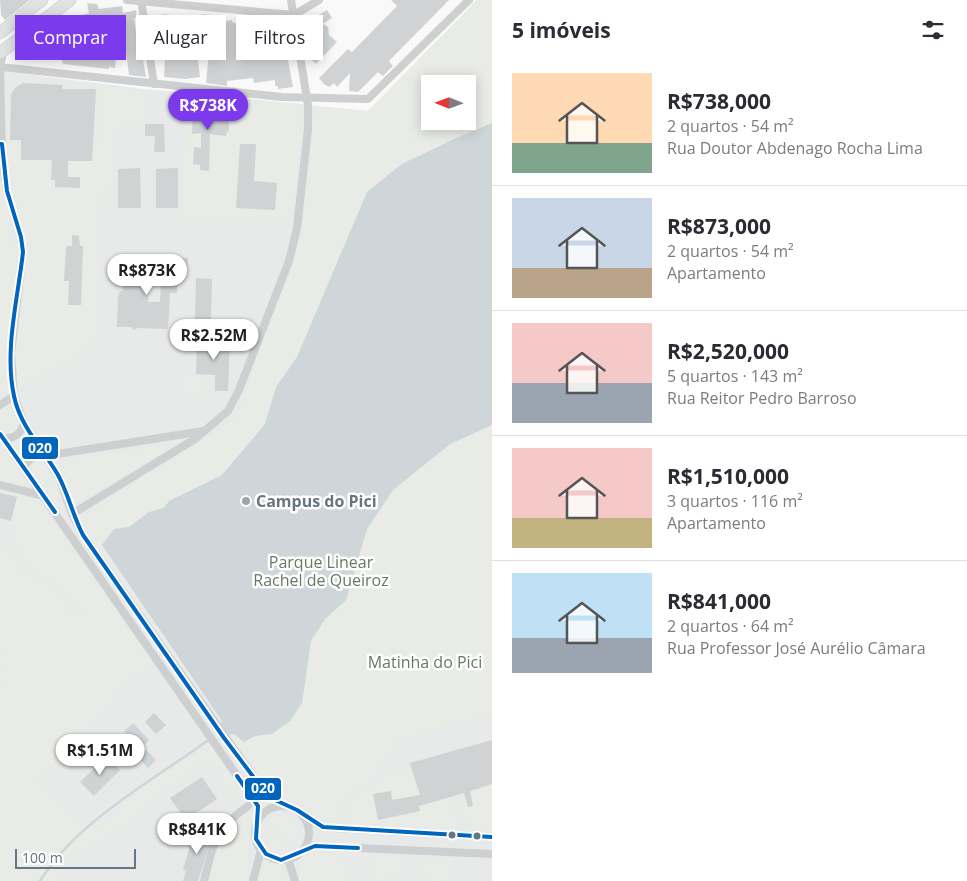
<!DOCTYPE html>
<html lang="pt">
<head>
<meta charset="utf-8">
<style>
  :root { --surface:#fff; --page:#f7f7f7; --text:#2b2b33; --muted:#7c7c81; --line:#e1e1e2; --accent:#7c3aed }
  body { margin:0; font-family:"Open Sans",sans-serif; background:var(--page); color:var(--text); height:100vh; display:flex; flex-direction:column; font-size:19px; white-space:nowrap }
  * { box-sizing:border-box; margin:0 }
  p { font-size:16px; color:var(--muted) }
  .icon { flex:none; width:28px; height:28px; fill:none; stroke:currentColor; stroke-width:2; stroke-linecap:round; stroke-linejoin:round }
  .map { position:relative; flex:1; overflow:hidden }
  .drawer { display:flex; flex-direction:column; background:var(--surface); width:475px }
  .drawer>* { flex:none }
  .hud { position:absolute; left:15px; top:15px; width:401px; height:45px; display:flex; gap:10px }
  .needle { width:32px; rotate:271deg }
  .buttons { position:absolute; left:421px; top:75px; display:grid; gap:10px }
  .buttons a { display:grid; place-items:center; width:55px; height:55px; border-radius:0px; background:var(--surface); box-shadow:0 2px 12px #0003; font-size:25px }
  .scale { position:absolute; left:15px; bottom:12px; width:121px; box-sizing:border-box; padding-left:5px; border:2px solid #657683; border-top:0; font-size:14px; line-height:18px; white-space:nowrap; color:#657683; -webkit-text-stroke:4px #fff; paint-order:stroke }
  .price { position:absolute; translate:-50% -42px; padding:0 11px; border-radius:18px; background:#fff; color:#222; font-size:16px; line-height:32px; filter:drop-shadow(0 1px 2px #0008) }
  .price::after { content:''; position:absolute; left:50%; top:30px; width:15px; height:11px; margin-left:-8px; background:inherit; clip-path:polygon(0 0,100% 0,50% 100%) }
  .price.on { background:var(--accent); color:#fff }
  ul { padding:0; list-style:none }
  li { display:flex; align-items:center; gap:15px; height:125px; padding:0 20px }
  li+li { border-top:1px solid var(--line) }
  li span { display:grid; place-items:center; flex:none; width:140px; height:100px; border-radius:0px; color:#555 }
  li>.icon { margin-inline-start:auto }
  span .icon { width:60px; height:60px; fill:#fffc; stroke-width:1 }
  li b { font-size:21px }
  h2 { display:flex; justify-content:space-between; align-items:center; height:60px; padding:0 20px; font-size:21px }
  .tag { padding:0 18px; border-radius:0px; background:var(--surface); box-shadow:0 2px 12px #0003; font-size:18px; line-height:45px }
  .tag.on { background:var(--accent); color:#fff }
  main { display:flex; flex:1; min-height:0 }
  .map>svg:first-child { display:block }
  .built { fill:#e8e9e9; fill-rule:evenodd }
  .green { fill:#e8ebe6; fill-rule:evenodd }
  .water { fill:#ced6d9 }
  .lines { fill:none; stroke-linecap:round; stroke-linejoin:round }
  .stream { stroke:#ced6d9; stroke-width:2.5 }
  .building { fill:#d0d2d3 }
  .primary-casing { stroke:#d5d6d7; stroke-width:13 }
  .minor { stroke:#cecfd0; stroke-width:8 }
  .primary { stroke:#e1e2e2; stroke-width:11 }
  .bus-1-casing { stroke:#fff; stroke-width:8 }
  .bus-1 { stroke:#0065bd; stroke-width:4 }
  .poi-dot { fill:#99a4ac; stroke:#fff; stroke-width:2 }
  .bus-dot { fill:#657683; stroke:#fff; stroke-width:2 }
  .labels { text-anchor:middle; stroke-width:5; stroke-linejoin:round; paint-order:stroke }
  .poi-label { font-size:16px; font-weight:bold; fill:#657683; stroke:#fff; text-anchor:start }
  .park-label { font-size:16px; fill:#687a64; stroke:#fff }
  .line-badge { stroke:#fff; stroke-width:2 }
  .badge-label { font-size:14px; text-anchor:middle; font-weight:bold; fill:#fff }
</style>
</head>
<body>
<main>
<div class="map">
<svg width="492" height="881" viewBox="0 0 492 881">
  <rect width="100%" height="100%" fill="#f9f9f9"/>
  <!-- built -->
  <path class="built" d="M477 0H492V881H0V71L145 89 368 111ZM430 84H468V121H430Z"/>
  <!-- green -->
  <g class="green">
    <path d="M477 0H492V714L394 741 388 758 369 780 347 794 334 822C315 818 314 811 299 803 286 797 275 793 264 783L81 525V519L238 416 256 358 290 274 303 227 314 106 369 111ZM430 84H468V121H430Z"/>
    <path d="M99 86 143 91 145 125 119 124 118 128H112L111 215H184L186 93 303 104 294 208 287 218 277 221 110 217 108 215 107 186 101 192 96 327 94 337 79 355 17 387C12 342 27 301 26 257 26 218 7 183 7 143L97 144Z"/>
    <path d="M0 183 13 229 16 256 15 284 6 344 8 394 0 399Z"/>
    <path d="M185 374 206 375V393H185Z"/>
    <path d="M10 403 19 423 16 431C9 436 5 432 0 427V408Z"/>
    <path d="M25 434 36 450 29 454 25 461 12 442Z"/>
    <path d="M177 444 74 505 71 503 66 483 54 461Z"/>
    <path d="M0 445 30 488 0 481Z"/>
    <path d="M40 459 50 471 60 497 54 503 31 469 33 462Z"/>
    <path d="M20 495 38 501 45 509 153 665 137 678 132 674 111 702 82 731 83 734 37 780 79 826 81 829 79 831 99 827 111 820 138 788 168 768 171 771 211 745 242 790 250 806 247 881H199L213 832 239 804 208 759 153 797 152 801 119 829 70 858 57 881H0L1 530 8 549 21 571 49 586 74 616 84 615 58 583 34 570 21 560 7 520 11 521 17 497Z"/>
    <path d="M394 767 396 773 411 769 422 805 450 797 458 829 356 824C332 802 369 790 383 779 387 776 391 771 394 767Z"/>
    <path d="M492 785V831L475 830 471 820H465L458 795 465 793 467 797 472 795 471 791Z"/>
    <path d="M283 814C297 817 304 831 296 843L266 825 273 817Z"/>
    <path d="M265 830 275 835 292 847C278 854 264 846 265 830Z"/>
    <path d="M310 853H341L349 881H299V863Z"/>
    <path d="M361 854 404 856 407 859 406 869 396 872 397 877 376 881 371 860 364 862Z"/>
    <path d="M422 857 451 858 456 875 444 881H427L423 864 418 865V859Z"/>
    <path d="M270 863C281 863 286 871 289 881H257L262 867Z"/>
  </g>
  <!-- water -->
  <g class="water">
    <path d="M323 24 328 27 329 35 337 42 316 64 311 60 320 50 318 30Z"/>
    <path d="M492 123V425L450 444 393 490 367 529 346 600 325 619 311 641 302 703 290 721 272 734 255 736 244 742 234 734 228 735 220 725 222 721 102 545 114 529 129 527 149 512 164 508 169 501 222 475 265 424 276 387 297 357 367 192 402 164 454 139Z"/>
    <path d="M133 723 149 740 141 749 124 731Z"/>
    <path d="M122 733 138 751 130 759 113 742Z"/>
    <path d="M146 750 156 760 148 768 138 757Z"/>
  </g>
  <g class="lines">
    <!-- stream -->
    <path class="stream" d="M40 881C76 822 152 781 207 741"/>
  </g>
  <!-- building -->
  <g class="building">
    <path d="M0 0H30L5 20 1 15Z"/>
    <path d="M391 0H449L389 61 393 66 383 76 378 72 358 92 349 91 350 73 337 87 334 83 329 87 324 84 319 78 348 49 352 52 397 6Z"/>
    <path d="M87 3 97 4 99 9 122 6 123 13 136 10 137 18H134L137 42H140L146 77 129 75 122 20H120L115 68 109 67V69L63 64 55 36 73 30 69 19 89 13Z"/>
    <path d="M327 10 332 18 312 30 307 22Z"/>
    <path d="M167 14 168 19 187 16V20L203 18 202 14 211 15V20L216 19V22L232 20 233 23 265 20 277 22V27H282L293 87 278 89V86H275V80L254 83 253 78 227 81V86L206 83 210 41 196 43 200 77 185 79 164 77 165 57H162V46L159 47 153 16Z"/>
    <path d="M33 41 40 49 27 60 24 56 20 58 17 54Z"/>
    <path d="M23 83 62 85V89H96L92 161H68V177H80V188L55 187V180H51L52 160H21V140H10L11 94 16 87Z"/>
    <path d="M193 105 229 109V132L227 131 226 136 210 134 209 171 200 170V165L193 164 194 147 201 148V133L192 134Z"/>
    <path d="M145 124H164L165 152H154L155 136H145Z"/>
    <path d="M240 144H256L254 181 277 183 275 210 236 208Z"/>
    <path d="M140 168 141 208H118V169Z"/>
    <path d="M178 168V208H156V169Z"/>
    <path d="M72 235 79 236 80 246H83L81 305H68L69 281H64L66 249 67 246H72Z"/>
    <path d="M175 258H188L187 272H178L177 293H170L168 329 137 328 134 330 131 327H117L118 297 120 291H123L124 267H128V262L135 259 139 262H149L148 302H160L162 267 174 268Z"/>
    <path d="M196 278 212 279 211 321 195 320Z"/>
    <path d="M197 338 230 339 228 391H215V375L196 374Z"/>
    <path d="M0 493 17 497 11 521 0 518Z"/>
    <path d="M154 713 166 725 156 734 145 722Z"/>
    <path d="M492 740V784L470 791 473 806 468 807 464 793 419 806 420 811 378 820 373 794 391 791 392 800 420 795 410 763Z"/>
    <path d="M106 757 120 770 94 796 80 782Z"/>
    <path d="M202 777 217 799 186 820 170 798Z"/>
    <path d="M195 828 213 833 198 881H183L186 871 183 870Z"/>
  </g>
  <g class="lines">
    <defs>
      <g id="primary">
        <path d="M0 33 42 0"/>
        <path d="M0 53 70 0"/>
      </g>
    </defs>
    <!-- primary casing -->
    <use href="#primary" class="primary-casing"/>
    <!-- minor -->
    <g class="minor">
      <path d="M127 0 294 15"/>
      <path d="M141 0 154 84"/>
      <path d="M294 15 319 0"/>
      <path d="M2 58 0 67 2 160 7 191 21 237 23 252 11 353 14 396 24 423 59 477 72 514 83 535 261 787 273 799 289 806"/>
      <path d="M0 67 282 97 368 99 469 0"/>
      <path d="M0 405 14 396"/>
      <path d="M0 434 258 806V821"/>
      <path d="M3 438C15 439 21 434 24 423"/>
      <path d="M24 468C32 452 41 456 57 454L204 431"/>
      <path d="M0 485 44 496"/>
      <path d="M72 514 195 439 228 411 239 390 289 261 297 228 308 129V105L291 0"/>
      <circle cx="282" cy="833" r="27"/>
      <path d="M303 815 323 827 334 828 492 837"/>
      <path d="M302 851 315 846 492 854"/>
      <path d="M288 859 295 881"/>
      <path d="M204 881C214 842 213 831 248 806"/>
      <path d="M253 881 261 850"/>
    </g>
    <!-- primary -->
    <use href="#primary" class="primary"/>
    <defs>
      <g id="bus-1">
        <path d="M0 144H2L7 191 21 237 23 252C18 298 4 350 14 396 20 426 43 449 58 475 68 493 73 516 83 535L224 738 261 787 273 799 297 810 323 827 492 837"/>
        <path d="M0 434 55 512"/>
        <path d="M237 776 258 806 256 839 266 854 281 860 315 846 358 848"/>
      </g>
    </defs>
    <!-- bus-1 casing -->
    <use href="#bus-1" class="bus-1-casing"/>
    <!-- bus-1 -->
    <use href="#bus-1" class="bus-1"/>
  </g>
  <!-- markers -->
  <circle class="poi-dot" cx="246" cy="501" r="5"/>
  <g class="bus-dot">
    <circle cx="452" cy="835" r="4.5"/>
    <circle cx="477" cy="836" r="4.5"/>
  </g>
  <g class="labels">
    <!-- poi labels -->
    <g class="poi-label">
      <text x="256" y="507">Campus do Pici</text>
    </g>
    <!-- park labels -->
    <g class="park-label">
      <text x="321" y="568">Parque Linear<tspan x="321" dy="18">Rachel de Queiroz</tspan></text>
      <text x="425" y="668">Matinha do Pici</text>
    </g>
  </g>
  <g class="line-badge">
    <rect x="21" y="436" width="38" height="24" rx="5" fill="#0065bd"/>
    <rect x="244" y="777" width="38" height="24" rx="5" fill="#0065bd"/>
  </g>
  <g class="badge-label">
    <text x="40" y="453">020</text>
    <text x="263" y="793">020</text>
  </g>
</svg>
<div class="buttons">
<a><svg class="needle" viewBox="-14 -14 28 28"><path d="M0-13l5 13h-10z" fill="#e53935"/><path d="M0 13l5-13h-10z" fill="#7c7c81"/></svg></a>
</div>
<div class="scale">100 m</div>
<b class="price on" style="left:208px;top:131px">R$738K</b>
<b class="price" style="left:147px;top:296px">R$873K</b>
<b class="price" style="left:214px;top:361px">R$2.52M</b>
<b class="price" style="left:100px;top:776px">R$1.51M</b>
<b class="price" style="left:197px;top:855px">R$841K</b>
<div class="hud">
<a class="tag on">Comprar</a>
<a class="tag">Alugar</a>
<a class="tag">Filtros</a>
</div>
</div>
<section class="drawer">
<h2>5 imóveis<svg class="icon" aria-label="filters" viewBox="0 0 24 24"><path d="M4 7h16M4 17h16"/><circle cx="9" cy="7" r="2"/><circle cx="15" cy="17" r="2"/></svg></h2>
<ul>
<li><span style="background:linear-gradient(#ffd9b3 70%,#7fa58c 0)"><svg class="icon" aria-label="home" viewBox="0 0 24 24"><path d="M3 11l9-7 9 7M6 9v11h12V9"/></svg></span><div><b>R$738,000</b><p>2 quartos · 54 m²</p><p>Rua Doutor Abdenago Rocha Lima</p></div></li>
<li><span style="background:linear-gradient(#c9d6e8 70%,#b9a48a 0)"><svg class="icon" aria-label="home" viewBox="0 0 24 24"><path d="M3 11l9-7 9 7M6 9v11h12V9"/></svg></span><div><b>R$873,000</b><p>2 quartos · 54 m²</p><p>Apartamento</p></div></li>
<li><span style="background:linear-gradient(#f6c9c9 60%,#9aa5b1 0)"><svg class="icon" aria-label="home" viewBox="0 0 24 24"><path d="M3 11l9-7 9 7M6 9v11h12V9"/></svg></span><div><b>R$2,520,000</b><p>5 quartos · 143 m²</p><p>Rua Reitor Pedro Barroso</p></div></li>
<li><span style="background:linear-gradient(#f6c9c9 70%,#c2b280 0)"><svg class="icon" aria-label="home" viewBox="0 0 24 24"><path d="M3 11l9-7 9 7M6 9v11h12V9"/></svg></span><div><b>R$1,510,000</b><p>3 quartos · 116 m²</p><p>Apartamento</p></div></li>
<li><span style="background:linear-gradient(#bfe0f5 65%,#9aa5b1 0)"><svg class="icon" aria-label="home" viewBox="0 0 24 24"><path d="M3 11l9-7 9 7M6 9v11h12V9"/></svg></span><div><b>R$841,000</b><p>2 quartos · 64 m²</p><p>Rua Professor José Aurélio Câmara</p></div></li>
</ul>
</section>
</main>
</body>
</html>
